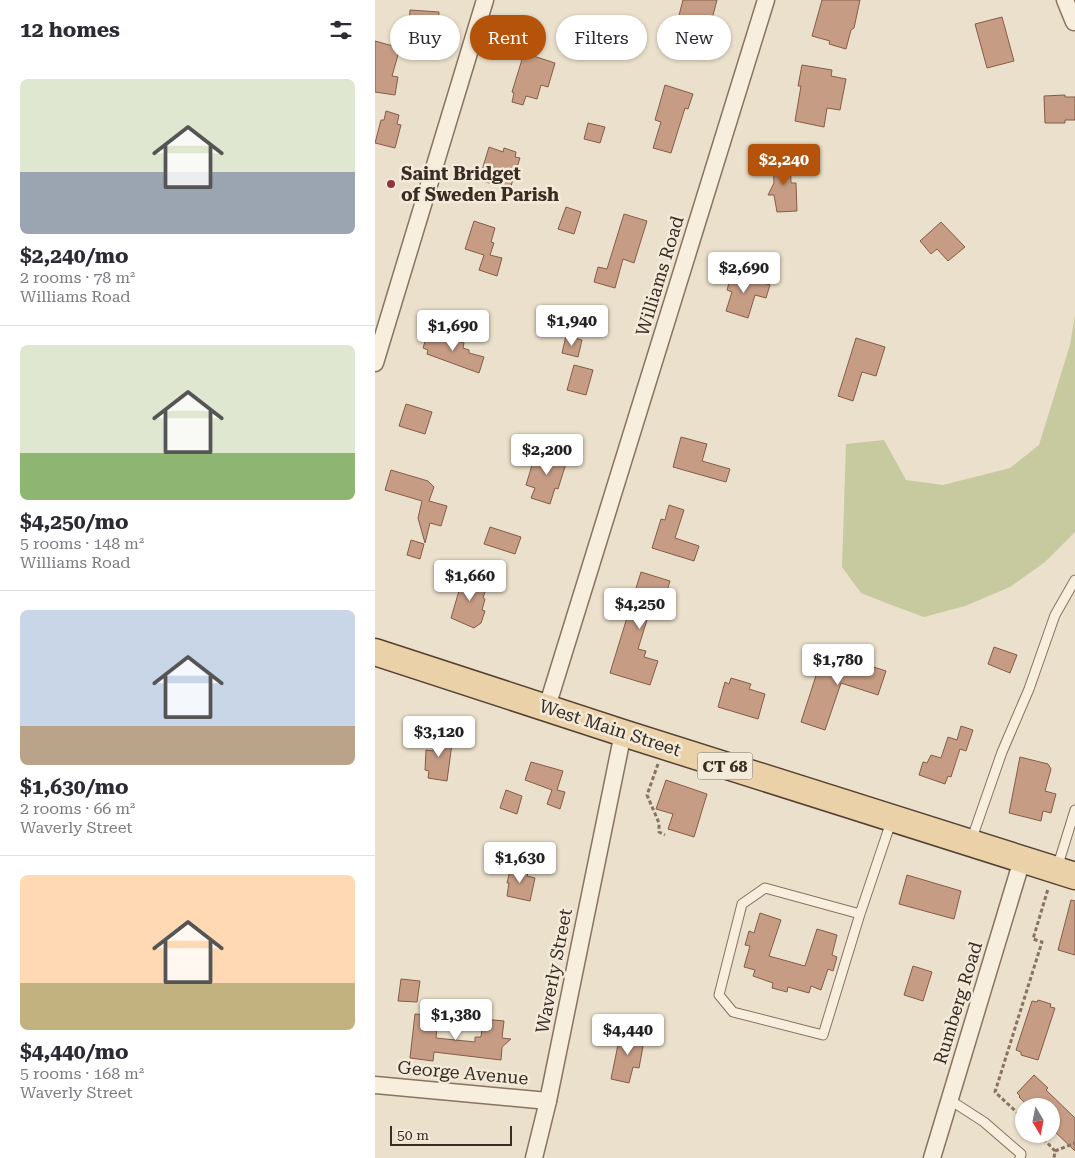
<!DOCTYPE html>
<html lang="en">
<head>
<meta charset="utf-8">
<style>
  :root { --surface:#fff; --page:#f2f2f3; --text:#2b2b33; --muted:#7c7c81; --line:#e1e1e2; --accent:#b45309 }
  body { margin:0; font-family:"Roboto Serif",serif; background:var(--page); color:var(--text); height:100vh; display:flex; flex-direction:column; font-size:19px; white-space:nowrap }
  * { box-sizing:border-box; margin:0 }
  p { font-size:16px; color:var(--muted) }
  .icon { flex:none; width:28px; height:28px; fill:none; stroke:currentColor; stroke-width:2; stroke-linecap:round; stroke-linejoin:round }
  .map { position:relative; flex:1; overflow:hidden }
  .sheet { display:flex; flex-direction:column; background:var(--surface); width:375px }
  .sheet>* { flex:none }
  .banner { position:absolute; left:15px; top:15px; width:475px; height:45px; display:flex; gap:10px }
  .needle { width:32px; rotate:170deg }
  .buttons { position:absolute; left:640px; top:1098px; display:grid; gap:10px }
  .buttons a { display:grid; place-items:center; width:45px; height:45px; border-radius:50%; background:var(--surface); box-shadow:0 1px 4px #0004; font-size:25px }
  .scale { position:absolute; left:15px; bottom:12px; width:122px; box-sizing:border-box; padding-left:5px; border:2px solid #392c22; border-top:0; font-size:14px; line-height:18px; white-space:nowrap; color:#392c22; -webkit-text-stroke:4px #f3eada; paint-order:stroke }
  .price { position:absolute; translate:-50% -42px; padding:0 11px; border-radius:5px; background:#fff; color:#222; font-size:16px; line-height:32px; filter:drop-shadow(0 1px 2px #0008) }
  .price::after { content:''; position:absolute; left:50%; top:30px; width:15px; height:11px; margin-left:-8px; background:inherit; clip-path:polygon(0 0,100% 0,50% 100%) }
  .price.active { background:var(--accent); color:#fff }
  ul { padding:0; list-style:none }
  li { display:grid; align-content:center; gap:10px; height:265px; padding:0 20px }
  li+li { border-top:1px solid var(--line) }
  li span { display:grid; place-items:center; height:155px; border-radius:8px; color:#555 }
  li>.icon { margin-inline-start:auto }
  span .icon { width:90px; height:90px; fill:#fffc; stroke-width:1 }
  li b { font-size:21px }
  h2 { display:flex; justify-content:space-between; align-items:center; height:60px; padding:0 20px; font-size:21px }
  .chip { padding:0 18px; border-radius:22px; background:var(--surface); box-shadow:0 1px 4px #0004; font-size:18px; line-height:45px }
  .chip.active { background:var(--accent); color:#fff }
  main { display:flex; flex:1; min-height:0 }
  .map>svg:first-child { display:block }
  .green { fill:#c7c99f }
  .building { fill:#c69c84; stroke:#845c48 }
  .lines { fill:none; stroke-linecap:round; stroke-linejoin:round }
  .lane-casing { stroke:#877360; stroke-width:11 }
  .street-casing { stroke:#877360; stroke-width:19 }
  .primary-casing { stroke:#554134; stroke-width:29 }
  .path { stroke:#877360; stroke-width:3; stroke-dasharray:4 2.5; stroke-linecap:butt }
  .lane { stroke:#f7eedd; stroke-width:9 }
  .street { stroke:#f7eedd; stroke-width:16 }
  .primary { stroke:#ead1a7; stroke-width:26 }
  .poi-dot { fill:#91353b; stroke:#f3eada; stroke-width:2 }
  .labels { text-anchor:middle; stroke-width:5; stroke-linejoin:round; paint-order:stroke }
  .shield { fill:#f3eada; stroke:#716559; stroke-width:1 }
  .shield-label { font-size:16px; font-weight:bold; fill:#392c22 }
  .poi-label { font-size:18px; font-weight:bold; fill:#392c22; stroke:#f3eada; text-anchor:start }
  .street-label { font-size:18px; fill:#392c22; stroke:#f3eada }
</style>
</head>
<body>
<main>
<section class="sheet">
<h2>12 homes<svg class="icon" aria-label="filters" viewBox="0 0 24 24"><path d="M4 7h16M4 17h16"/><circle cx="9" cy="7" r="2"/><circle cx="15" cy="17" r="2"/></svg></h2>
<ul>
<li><span style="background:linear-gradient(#dfe7d0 60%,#9aa5b1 0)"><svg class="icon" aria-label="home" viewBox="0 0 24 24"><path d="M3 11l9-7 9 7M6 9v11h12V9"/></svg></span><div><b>$2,240/mo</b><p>2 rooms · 78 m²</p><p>Williams Road</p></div></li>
<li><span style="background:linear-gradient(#dfe7d0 70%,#8fb573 0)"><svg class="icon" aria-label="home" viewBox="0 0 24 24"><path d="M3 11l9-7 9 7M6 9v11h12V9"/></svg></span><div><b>$4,250/mo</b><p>5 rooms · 148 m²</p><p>Williams Road</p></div></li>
<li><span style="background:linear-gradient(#c9d6e8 75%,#b9a48a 0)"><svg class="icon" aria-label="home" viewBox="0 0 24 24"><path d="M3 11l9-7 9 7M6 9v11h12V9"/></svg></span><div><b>$1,630/mo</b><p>2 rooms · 66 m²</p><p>Waverly Street</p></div></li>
<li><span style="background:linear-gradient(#ffd9b3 70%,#c2b280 0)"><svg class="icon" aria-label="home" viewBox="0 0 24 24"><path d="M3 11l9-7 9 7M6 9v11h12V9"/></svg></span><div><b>$4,440/mo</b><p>5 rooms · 168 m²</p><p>Waverly Street</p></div></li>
</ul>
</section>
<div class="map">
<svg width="700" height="1158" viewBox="0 0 700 1158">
  <rect width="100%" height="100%" fill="#ebe0cb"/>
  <!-- green -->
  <path class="green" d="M700 315V532L670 562 635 587 590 606 549 617 519 606 486 593 467 567 471 444 509 440 531 480 568 485 635 468 664 445 695 345Z"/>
  <!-- building -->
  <g class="building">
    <path d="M308 0H342L332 38 327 41 325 50 297 42Z"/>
    <path d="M447 0H485L479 28 476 30 471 49 454 44 455 41 437 36Z"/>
    <path d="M35 10 64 12 62 48 22 46 23 28H34Z"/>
    <path d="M627 17 639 61 612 68 600 24Z"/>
    <path d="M0 41 25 48 17 76 23 77 20 95 0 92Z"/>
    <path d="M149 53 180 63 173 87 166 85 162 99 151 96 148 105 137 102 139 93 137 92Z"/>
    <path d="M427 65 457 70 456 76 471 79 465 110 452 108 449 127 420 121 426 86H423Z"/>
    <path d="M290 85 318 94 313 109 310 108 296 153 278 148 286 122 280 120Z"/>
    <path d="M690 95V97H700V120H690V123H670L669 96Z"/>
    <path d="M11 111 24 115 22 124 26 125 20 148 0 143 6 120H9Z"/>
    <path d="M213 123 230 127 225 143 209 139Z"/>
    <path d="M114 147 128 152 129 148 141 152 140 157 145 158 135 189 104 180Z"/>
    <path d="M415 157 416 183H421L422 211 402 212 399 195H393L399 183 398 158Z"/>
    <path d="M191 207 206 212 199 234 183 229Z"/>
    <path d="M249 214 272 221 259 263 248 259 240 288 219 282 223 267 232 269Z"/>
    <path d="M99 221 120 228 116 242 119 243 115 255 127 258 122 276 104 270 109 255 90 249Z"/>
    <path d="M566 222 590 247 573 261 562 249 556 254 545 241Z"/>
    <path d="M357 273 395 285 391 298 380 295 373 318 351 311 357 292 352 290Z"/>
    <path d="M59 333 89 343 88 348 94 350V353L109 357 104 373 52 354 53 350 48 348 52 336 57 338Z"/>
    <path d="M191 336 207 340 203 357 187 353Z"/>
    <path d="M481 338 510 347 501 376 487 372 478 401 463 396Z"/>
    <path d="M199 365 218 370 211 395 192 390Z"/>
    <path d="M31 404 57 412 50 434 24 426Z"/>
    <path d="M306 437 332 444 327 461 355 469 351 482 298 467Z"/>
    <path d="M171 450 193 457 183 489 180 488 175 504 156 498 160 488 151 485 158 462 166 465Z"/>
    <path d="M16 470 53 481 59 487 54 501 72 506 66 526 55 523 50 543 43 518 47 501 10 490Z"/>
    <path d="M294 505 309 510 300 538 324 546 319 561 277 548 286 519 290 520Z"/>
    <path d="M115 527 146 537 140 554 109 544Z"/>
    <path d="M36 540 49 544 45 559 32 555Z"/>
    <path d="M266 572 295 581 292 591 295 592 291 605 284 603 282 612 275 610 263 649 271 651 269 657 283 661 275 685 235 673Z"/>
    <path d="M89 574 113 582 108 598 110 599 107 610 110 611 106 623 99 628 76 618Z"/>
    <path d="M619 647 642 655 635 673 613 664Z"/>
    <path d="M449 651 511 671 503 695 466 683 450 730 426 722Z"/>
    <path d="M356 678 376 684 374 689 390 694 383 719 343 707 350 682 354 684Z"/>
    <path d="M586 726 598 730 591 751 585 749 576 777 573 776 570 784 544 775 548 762 552 763 556 755 566 758 573 737 582 740Z"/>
    <path d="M60 734 78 736 72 781 53 778 54 771 50 770 51 750 58 751Z"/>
    <path d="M645 757 673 764 676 769 670 791 681 794 676 813 668 811 666 821 634 813Z"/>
    <path d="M156 762 188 771 182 790 190 792 185 809 172 804 177 790 150 780Z"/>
    <path d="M291 780 332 794 319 837 293 829 298 814 281 809Z"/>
    <path d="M131 790 147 796 142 814 125 808Z"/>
    <path d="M121 848 135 851 132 867 118 864Z"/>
    <path d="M136 866 154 870 152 876 160 878 155 901 132 896 134 883H132Z"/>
    <path d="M532 875 586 891 579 919 524 904Z"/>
    <path d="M696 900 700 901V955L683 950Z"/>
    <path d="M385 913 406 920 394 956 430 966 442 929 462 935 457 955 462 957 458 971 453 969 446 990 436 986 434 993 413 987 412 992 397 988 398 983 378 976 380 970 369 967 375 946 370 945 374 931 379 933Z"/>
    <path d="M538 966 557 972 548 1001 529 995Z"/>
    <path d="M26 979 45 981 42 1002 23 1001Z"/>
    <path d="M663 1000 676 1004 675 1007 680 1008 663 1060 646 1055V1052L641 1050 657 1001 662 1002Z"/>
    <path d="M40 1014 63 1016 61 1038 100 1042V1037H106L108 1019 129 1021 127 1038 136 1039 127 1047 126 1060 59 1052 58 1061 35 1058Z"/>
    <path d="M246 1030 270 1035 264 1068 258 1067 254 1083 236 1079Z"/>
    <path d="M659 1075 673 1088 671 1090 700 1118V1151L676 1128V1106H653L644 1097 645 1096 642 1093Z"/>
  </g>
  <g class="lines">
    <defs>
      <g id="lane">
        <path d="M596 841 627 752 654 689 680 615 700 580"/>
        <path d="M682 868 700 810"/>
        <path d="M485 914 390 888 367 904 344 995 358 1012 448 1035 485 914 517 819"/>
        <path d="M575 1100 609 1122 646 1154 645 1158"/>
      </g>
      <g id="street">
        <path d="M690 0 699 22"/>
        <path d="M0 363 110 0"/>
        <path d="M172 707 391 0"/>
        <path d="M0 1085 173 1101"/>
        <path d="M159 1158 173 1101 248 733"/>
        <path d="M557 1158 647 860"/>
      </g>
      <path id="primary" d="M0 652 248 733 700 876"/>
    </defs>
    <!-- lane casing -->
    <use href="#lane" class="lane-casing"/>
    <!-- street casing -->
    <use href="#street" class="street-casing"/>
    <!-- primary casing -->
    <use href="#primary" class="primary-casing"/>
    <!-- path -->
    <g class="path">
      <path d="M283 764 272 795 284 823V832L290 835"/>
      <path d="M649 1119 620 1092 667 942 658 939 673 889"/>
      <path d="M664 1134 680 1151 679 1158"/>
      <path d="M680 1151 700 1143"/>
    </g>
    <!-- lane -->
    <use href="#lane" class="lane"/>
    <!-- street -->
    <use href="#street" class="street"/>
    <!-- primary -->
    <use href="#primary" class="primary"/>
  </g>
  <!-- markers -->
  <circle class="poi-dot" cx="16" cy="184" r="5"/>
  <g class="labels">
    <!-- shield labels -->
    <rect class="shield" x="322.5" y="752.5" width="55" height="27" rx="4"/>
    <g class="shield-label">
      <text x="350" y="772">CT 68</text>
    </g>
    <!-- poi labels -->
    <g class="poi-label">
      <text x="26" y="180">Saint Bridget<tspan x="26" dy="21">of Sweden Parish</tspan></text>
    </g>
    <!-- street labels -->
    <g class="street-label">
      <text transform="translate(285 276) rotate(-73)" y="6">Williams Road</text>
      <text transform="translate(235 728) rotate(18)" y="6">West Main Street</text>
      <text transform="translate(179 971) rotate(-79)" y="6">Waverly Street</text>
      <text transform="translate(583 1003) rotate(-73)" y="6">Rumberg Road</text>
      <text transform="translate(88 1073) rotate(5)" y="6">George Avenue</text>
    </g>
  </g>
</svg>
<div class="buttons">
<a><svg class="needle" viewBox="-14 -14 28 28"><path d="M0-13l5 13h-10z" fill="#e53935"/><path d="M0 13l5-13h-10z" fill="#7c7c81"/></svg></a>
</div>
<div class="scale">50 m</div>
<b class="price active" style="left:409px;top:186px">$2,240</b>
<b class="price" style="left:369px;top:294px">$2,690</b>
<b class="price" style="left:197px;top:347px">$1,940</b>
<b class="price" style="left:78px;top:352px">$1,690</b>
<b class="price" style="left:172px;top:476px">$2,200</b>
<b class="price" style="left:95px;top:602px">$1,660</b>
<b class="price" style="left:265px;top:630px">$4,250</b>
<b class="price" style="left:463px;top:686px">$1,780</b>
<b class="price" style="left:64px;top:758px">$3,120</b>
<b class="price" style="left:145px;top:884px">$1,630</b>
<b class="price" style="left:81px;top:1041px">$1,380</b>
<b class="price" style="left:253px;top:1056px">$4,440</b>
<div class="banner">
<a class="chip">Buy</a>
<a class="chip active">Rent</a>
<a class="chip">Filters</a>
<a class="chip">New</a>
</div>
</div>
</main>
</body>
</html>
